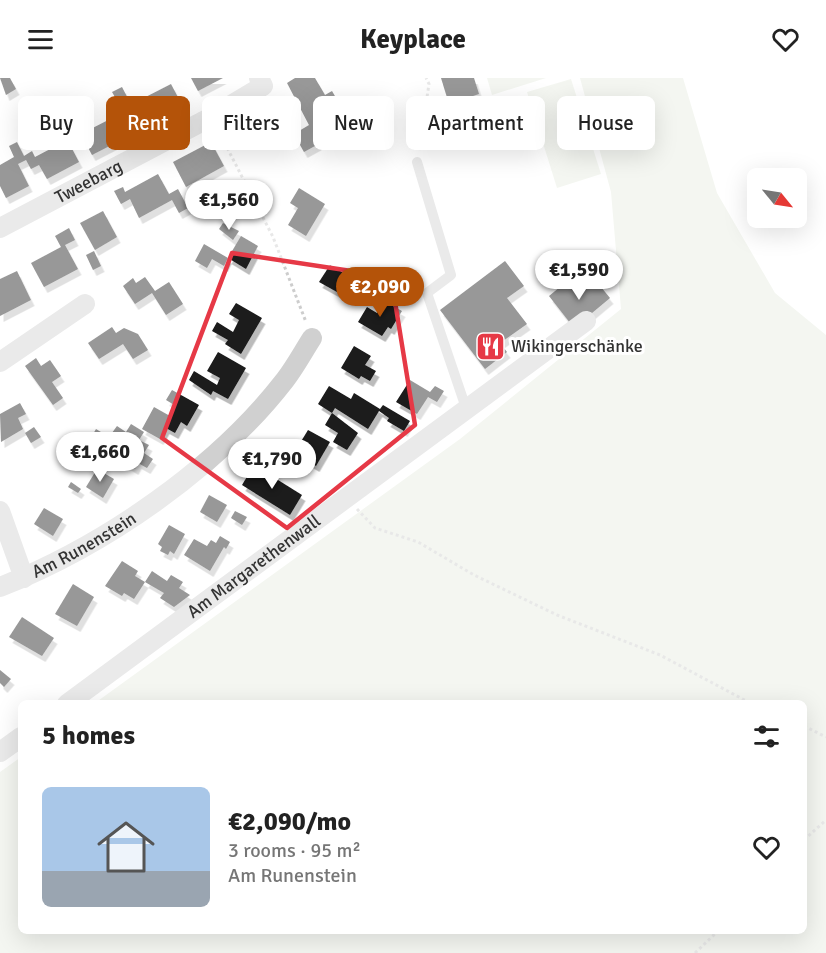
<!DOCTYPE html>
<html lang="en">
<head>
<meta charset="utf-8">
<style>
  :root { --surface:#fff; --page:#f6f6f6; --text:#222; --muted:#767676; --line:#e0e0e0; --accent:#b45309 }
  body { margin:0; font-family:Signika,sans-serif; background:var(--page); color:var(--text); height:100vh; display:flex; flex-direction:column; font-size:22px; white-space:nowrap }
  * { box-sizing:border-box; margin:0 }
  p { font-size:20px; color:var(--muted) }
  .icon { flex:none; width:33px; height:33px; fill:none; stroke:currentColor; stroke-width:2; stroke-linecap:round; stroke-linejoin:round }
  .map { position:relative; flex:1; overflow:hidden }
  .panel { position:absolute; left:18px; top:622px; width:789px; height:234px; display:flex; flex-direction:column; background:var(--surface); border-radius:9px; box-shadow:0 6px 24px #0002 }
  .panel>* { flex:none }
  .banner { position:absolute; left:18px; top:18px; width:790px; height:54px; display:flex; gap:12px }
  .needle { width:39px; rotate:120deg }
  .controls { position:absolute; left:747px; top:90px; display:grid; gap:12px }
  .controls a { display:grid; place-items:center; width:60px; height:60px; border-radius:9px; background:var(--surface); box-shadow:0 6px 24px #0002; font-size:30px }
  .price { position:absolute; translate:-50% -51px; padding:0 14px; border-radius:21px; background:#fff; color:#222; font-size:20px; line-height:39px; filter:drop-shadow(0 2px 3px #0008) }
  .price::after { content:''; position:absolute; left:50%; top:36px; width:18px; height:14px; margin-left:-9px; background:inherit; clip-path:polygon(0 0,100% 0,50% 100%) }
  .price.selected { background:var(--accent); color:#fff }
  ul { padding:0; list-style:none }
  li { display:flex; align-items:center; gap:18px; height:150px; padding:0 24px }
  li+li { border-top:2px solid var(--line) }
  li span { display:grid; place-items:center; flex:none; width:168px; height:120px; border-radius:9px; color:#555 }
  li>.icon { margin-inline-start:auto }
  span .icon { width:72px; height:72px; fill:#fffc; stroke-width:1 }
  li b { font-size:26px }
  h2 { display:flex; justify-content:space-between; align-items:center; height:72px; padding:0 24px; font-size:26px }
  .pill { padding:0 21px; border-radius:9px; background:var(--surface); box-shadow:0 6px 24px #0002; font-size:21px; line-height:54px }
  .pill.selected { background:var(--accent); color:#fff }
  header { display:flex; justify-content:space-between; align-items:center; height:78px; padding:0 24px; background:var(--surface); font-size:27px; font-weight:800 }
  .map>svg:first-child { display:block }
  .green { fill:#e6ecdf }
  .building { fill:#1a1a1a; filter:url(#shadow) }
  .lines { fill:none; stroke-linecap:round; stroke-linejoin:round }
  .path { stroke:#cdcdcd; stroke-width:3; stroke-dasharray:3 3; stroke-linecap:butt }
  .service { stroke:#d0d0d0; stroke-width:10 }
  .minor { stroke:#d0d0d0; stroke-width:20 }
  .marked { fill:none; stroke:#e63946; stroke-width:4.5; stroke-linejoin:round }
  .labels { text-anchor:middle; stroke-width:6; stroke-linejoin:round; paint-order:stroke }
  .street-label { font-size:18px; fill:#333; stroke:#fff }
  .poi-label { font-size:18px; fill:#333; stroke:#fff; text-anchor:start }
</style>
</head>
<body>
<header><svg class="icon" aria-label="menu" viewBox="0 0 24 24"><path d="M4 6h16M4 12h16M4 18h16"/></svg>Keyplace<svg class="icon" aria-label="heart" viewBox="0 0 24 24"><path d="M12 20l-8-8c-3-5 5-10 8-4 3-6 11-1 8 4z"/></svg></header>
<div class="map">
<svg width="826" height="875" viewBox="0 0 826 875">
  <defs>
    <filter id="shadow"><feDropShadow dx="3.5" dy="6" stdDeviation="0" flood-color="#0004"/></filter>
  </defs>
  <rect width="100%" height="100%" fill="#fff"/>
  <!-- green -->
  <g class="green">
    <path d="M487 0H546L492 17Z"/>
    <path d="M580 0H683L717 115 775 215 826 257V875H0V694L21 679V854H804V626L95 625 460 361 621 231 611 114Z"/>
    <path d="M571 1 601 96 557 110 527 14Z"/>
  </g>
  <!-- building -->
  <g class="building">
    <path d="M0 0H10L16 11 6 17Z"/>
    <path d="M191 0H223L198 13Z"/>
    <path d="M295 0H315L325 17 332 13 342 30 323 40 333 58 304 74 294 56 309 47 287 5Z"/>
    <path d="M441 0H474L479 16 449 26Z"/>
    <path d="M171 6 183 29 146 49 134 25Z"/>
    <path d="M122 9 139 42 122 51 127 59 92 77 81 56 116 38 111 30 119 26 112 14Z"/>
    <path d="M61 50 79 84 47 101 39 87 31 91 26 82 18 86 29 108 6 120 0 108V87L14 79 9 68 17 64 24 78 32 73 35 79 54 69 48 57Z"/>
    <path d="M211 64 224 88 186 109 173 84Z"/>
    <path d="M158 96 169 116 178 111 188 130 179 135 172 122 139 140 130 121 121 126 114 113 123 109 125 114Z"/>
    <path d="M299 110 325 126 306 158 288 147 298 130 290 125Z"/>
    <path d="M103 133 117 159 95 172 80 145Z"/>
    <path d="M223 145 239 153 233 162 219 151Z"/>
    <path d="M69 150 75 162 65 167 78 191 44 209 31 185 61 169 55 158Z"/>
    <path d="M241 158 258 168 246 191 228 180Z"/>
    <path d="M204 166 228 180 224 188 212 181 207 190 195 183Z"/>
    <path d="M94 173 101 188 93 192 86 177Z"/>
    <path d="M505 183 524 208 507 220 527 246 500 265 507 274 485 291 440 232Z"/>
    <path d="M330 187 347 197 337 214 319 204Z"/>
    <path d="M373 191 386 199 376 214 363 207Z"/>
    <path d="M17 193 31 222 0 238V201Z"/>
    <path d="M592 198 610 220 574 250 549 218 566 204 574 213Z"/>
    <path d="M145 199 155 213 169 204 183 226 166 237 152 215 135 226 123 208 133 200 136 205Z"/>
    <path d="M384 223 402 233 391 251 388 249 382 258 358 244 367 229 377 235Z"/>
    <path d="M236 225 262 240 241 276 225 266 228 262 212 253 217 244 233 254 239 242 229 236Z"/>
    <path d="M112 249 116 255 124 250 138 256 148 272 133 281 123 266 99 281 88 265Z"/>
    <path d="M354 268 371 278 365 287 376 293 370 303 361 298 359 301 341 290Z"/>
    <path d="M218 274 246 290 228 321 213 313 211 317 189 302 194 293 217 307 220 300 207 293Z"/>
    <path d="M36 280 41 288 50 282 61 298 52 304 63 320 53 327 25 288Z"/>
    <path d="M410 302 430 314 435 308 444 313 437 324 428 319 417 336 396 324Z"/>
    <path d="M329 308 351 321 354 315 380 331 383 327 410 343 404 353 387 343 389 340 379 333 368 351 335 330 332 335 318 326Z"/>
    <path d="M172 312 199 327 187 348 181 344 175 355 166 350 160 361 142 351 154 329 170 338 176 328 166 322Z"/>
    <path d="M20 325 26 336 18 340 23 351 1 364 0 336Z"/>
    <path d="M332 335 358 355 347 372 333 364 338 355 325 347Z"/>
    <path d="M131 346 144 354 139 362 149 367 144 375 153 381 147 390 138 385 135 391 89 363 96 351 109 359 117 348 126 354Z"/>
    <path d="M34 349 41 359 31 365 25 355Z"/>
    <path d="M308 352 330 364 316 388 294 375Z"/>
    <path d="M254 387 302 417 290 437 242 407Z"/>
    <path d="M97 391 114 401 103 420 86 409Z"/>
    <path d="M71 404 81 411 78 415 68 409Z"/>
    <path d="M209 417 227 427 217 444 200 434Z"/>
    <path d="M44 430 63 441 53 458 34 446Z"/>
    <path d="M235 433 247 439 242 447 231 440Z"/>
    <path d="M169 447 185 456 174 476 170 473 168 477 160 473 162 469 158 466Z"/>
    <path d="M220 458 230 464 226 471 224 469 210 493 184 477 194 461 207 468 211 462 216 465Z"/>
    <path d="M122 483 138 493 135 498 145 504 152 493 167 503 171 497 183 504 179 510 190 517 174 529 160 520 164 515 145 504 134 521 124 515 122 518 105 508Z"/>
    <path d="M73 506 94 519 77 548 55 536Z"/>
    <path d="M22 539 54 560 42 578 9 559Z"/>
    <path d="M0 592 11 601 4 609 0 605Z"/>
  </g>
  <g class="lines">
    <!-- path -->
    <g class="path">
      <path d="M219 54 273 159 306 244"/>
      <path d="M419 72 429 6 426 0"/>
      <path d="M357 431 375 450 418 464 474 497 557 537 660 577 752 626"/>
      <path d="M804 648 826 659"/>
      <path d="M804 762 826 742"/>
      <path d="M695 875 717 854"/>
    </g>
    <!-- service -->
    <path class="service" d="M417 84 451 197 427 215 466 330"/>
    <!-- minor -->
    <g class="minor">
      <path id="s1" d="M0 150 211 39 263 8 259 0"/>
      <path d="M0 284 85 226"/>
      <path d="M0 433 24 500"/>
      <path id="s2" d="M0 509C104 468 216 391 285 302 295 289 303 274 312 260"/>
      <path id="s3" d="M67 626 586 243"/>
      <path d="M0 674 21 659"/>
    </g>
  </g>
  <!-- marked area -->
  <path d="M0 0H826V875H0ZM232 175 391 199 415 347 287 450 162 360Z" fill="#fff" fill-opacity=".55" fill-rule="evenodd"/>
  <path class="marked" d="M232 175 391 199 415 347 287 450 162 360Z"/>
  <!-- icons -->
  <defs>
    <symbol id="restaurant-square" viewBox="-11 -11 22 22"><rect x="-9" y="-9" width="18" height="18" rx="4" fill="#e63946" stroke="#fff"/><path d="M-5-6h1v4h1v-4h1v4h1v-4h1v5L-1.5 .5V6h-2V.5L-5-1ZM5-6V6H3V1.5H1.5Q1.5-4 5-6Z" fill="#fff"/></symbol>
  </defs>
  <g fill-rule="evenodd">
    <use href="#restaurant-square" x="474" y="252" width="33" height="33"/>
  </g>
  <g class="labels">
    <!-- street labels -->
    <g class="street-label">
      <text dy="6" stroke="none"><textPath href="#s1" startOffset="100">Tweebarg</textPath></text>
      <text dy="6" stroke="none"><textPath href="#s2" startOffset="94">Am Runenstein</textPath></text>
      <text dy="6" stroke="none"><textPath href="#s3" startOffset="232">Am Margarethenwall</textPath></text>
    </g>
    <!-- poi labels -->
    <g class="poi-label">
      <text x="511" y="274">Wikingerschänke</text>
    </g>
  </g>
</svg>
<div class="controls">
<a><svg class="needle" viewBox="-14 -14 28 28"><path d="M0-13l5 13h-10z" fill="#e53935"/><path d="M0 13l5-13h-10z" fill="#767676"/></svg></a>
</div>
<b class="price" style="left:229px;top:153px">€1,560</b>
<b class="price" style="left:579px;top:223px">€1,590</b>
<b class="price selected" style="left:380px;top:240px">€2,090</b>
<b class="price" style="left:100px;top:405px">€1,660</b>
<b class="price" style="left:272px;top:412px">€1,790</b>
<div class="banner">
<a class="pill">Buy</a>
<a class="pill selected">Rent</a>
<a class="pill">Filters</a>
<a class="pill">New</a>
<a class="pill">Apartment</a>
<a class="pill">House</a>
</div>
<section class="panel">
<h2>5 homes<svg class="icon" aria-label="filters" viewBox="0 0 24 24"><path d="M4 7h16M4 17h16"/><circle cx="9" cy="7" r="2"/><circle cx="15" cy="17" r="2"/></svg></h2>
<ul>
<li><span style="background:linear-gradient(#a9c7e8 70%,#9aa5b1 0)"><svg class="icon" aria-label="home" viewBox="0 0 24 24"><path d="M3 11l9-7 9 7M6 9v11h12V9"/></svg></span><div><b>€2,090/mo</b><p>3 rooms · 95 m²</p><p>Am Runenstein</p></div><svg class="icon" aria-label="heart" viewBox="0 0 24 24"><path d="M12 20l-8-8c-3-5 5-10 8-4 3-6 11-1 8 4z"/></svg></li>
</ul>
</section>
</div>
</body>
</html>
